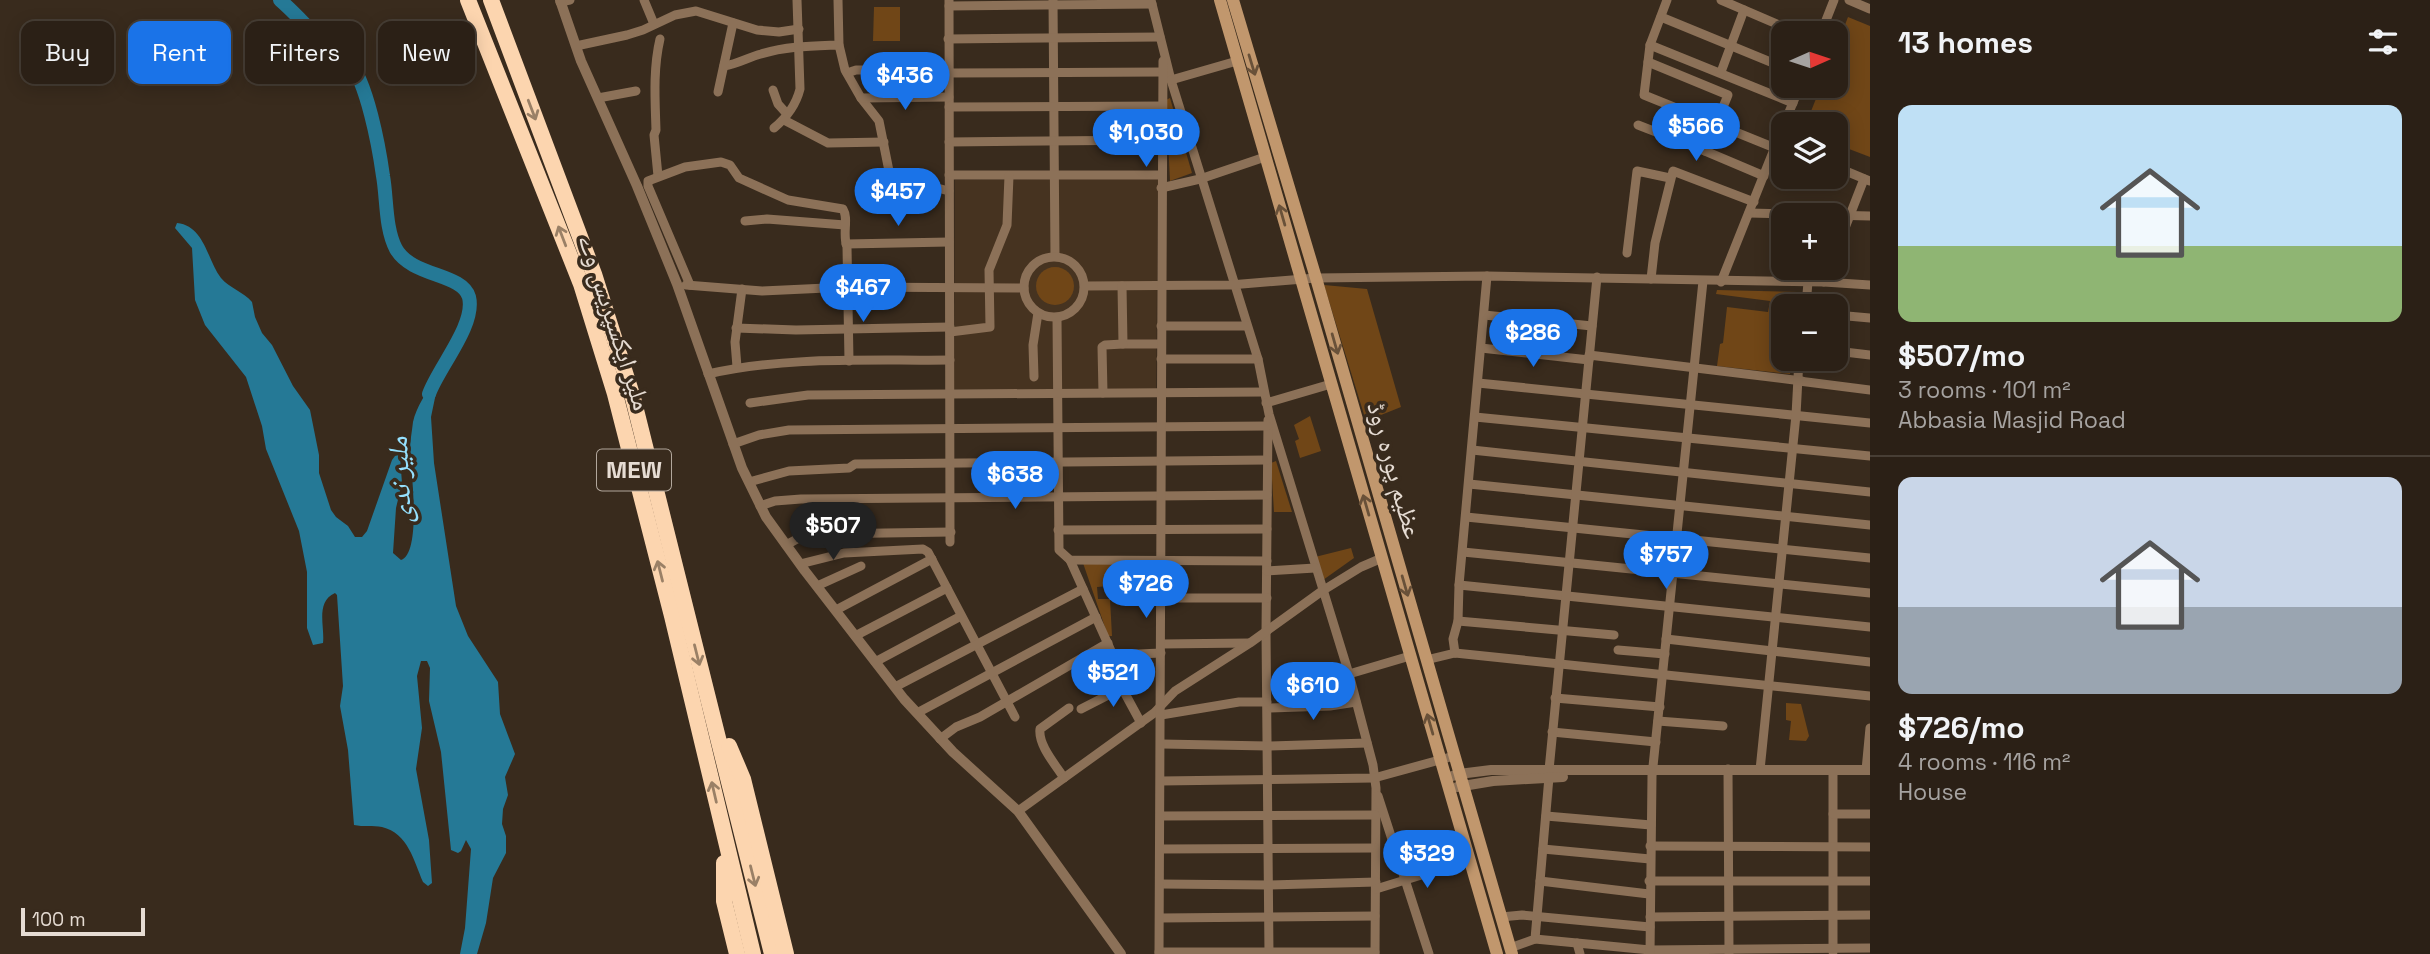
<!DOCTYPE html>
<html lang="en">
<head>
<meta charset="utf-8">
<style>
  :root { --surface:#2b2016; --page:#372d23; --text:#f1f3f6; --muted:#a6a3a1; --line:#473e35; --accent:#1a73e8 }
  body { margin:0; font-family:"Space Grotesk","Noto Naskh Arabic",sans-serif; background:var(--page); color:var(--text); height:100vh; display:flex; flex-direction:column; font-size:26px; white-space:nowrap }
  * { box-sizing:border-box; margin:0 }
  p { font-size:23px; color:var(--muted) }
  .icon { flex:none; width:38px; height:38px; fill:none; stroke:currentColor; stroke-width:2; stroke-linecap:round; stroke-linejoin:round }
  .map { position:relative; flex:1; overflow:hidden }
  .drawer { display:flex; flex-direction:column; background:var(--surface); width:560px }
  .drawer>* { flex:none }
  .banner { position:absolute; left:21px; top:21px; width:665px; height:63px; display:flex; gap:14px }
  .needle { width:46px; rotate:87deg }
  .buttons { position:absolute; left:1771px; top:21px; display:grid; gap:14px }
  .buttons a { display:grid; place-items:center; width:77px; height:77px; border-radius:14px; background:var(--surface); box-shadow:0 4px 18px #0003,0 0 0 2px var(--line); font-size:35px }
  .scale { position:absolute; left:21px; bottom:18px; width:124px; box-sizing:border-box; padding-left:7px; border:4px solid #e6dcd3; border-top:0; font-size:19px; line-height:24px; white-space:nowrap; color:#e6dcd3; -webkit-text-stroke:5px #392b1d; paint-order:stroke }
  .price { position:absolute; translate:-50% -60px; padding:0 16px; border-radius:24px; background:var(--accent); color:#fff; font-size:23px; line-height:46px; filter:drop-shadow(0 2px 4px #0008) }
  .price::after { content:''; position:absolute; left:50%; top:42px; width:21px; height:16px; margin-left:-10px; background:inherit; clip-path:polygon(0 0,100% 0,50% 100%) }
  .price.current { background:#222; color:#fff }
  ul { padding:0; list-style:none }
  li { display:grid; align-content:center; gap:14px; height:371px; padding:0 28px }
  li+li { border-top:2px solid var(--line) }
  li span { display:grid; place-items:center; height:217px; border-radius:14px; color:#555 }
  li>.icon { margin-inline-start:auto }
  span .icon { width:126px; height:126px; fill:#fffc; stroke-width:1 }
  li b { font-size:30px }
  h2 { display:flex; justify-content:space-between; align-items:center; height:84px; padding:0 28px; font-size:30px }
  .chip { padding:0 24px; border-radius:14px; background:var(--surface); box-shadow:0 4px 18px #0003,0 0 0 2px var(--line); font-size:24px; line-height:63px }
  .chip.current { background:var(--accent); color:#fff }
  main { display:flex; flex:1; min-height:0 }
  .map>svg:first-child { display:block }
  .built { fill:#463320 }
  .green { fill:#704617 }
  .water { fill:#257996 }
  .lines { fill:none; stroke-linecap:round; stroke-linejoin:round }
  .river { stroke:#257996; stroke-width:14 }
  .minor { stroke:#8c7158; stroke-width:9 }
  .tertiary { stroke:#8c7158; stroke-width:10 }
  .secondary { stroke:#c1976d; stroke-width:12 }
  .motorway { stroke:#fcd5af; stroke-width:16 }
  .oneway { stroke:#695139 }
  .oneway2 { stroke:#9a8066 }
  .labels { text-anchor:middle; stroke-width:7; stroke-linejoin:round; paint-order:stroke }
  .shield { fill:#392b1d; stroke:#b2a79c; stroke-width:2 }
  .shield-label { font-size:24px; font-weight:bold; fill:#e6dcd3 }
  .street-label { font-size:26px; fill:#e6dcd3; stroke:#392b1d }
  .water-label { font-size:28px; font-style:italic; fill:#95e0fe; stroke:#392b1d }
</style>
</head>
<body>
<main>
<div class="map">
<svg width="1870" height="954" viewBox="0 0 1870 954">
  <rect width="100%" height="100%" fill="#392b1d"/>
  <!-- built -->
  <path class="built" d="M1158 178 1156 389H954L955 180Z"/>
  <!-- green -->
  <g class="green">
    <path d="M874 7H900V41H873Z"/>
    <path d="M1848 17 1870 26V157L1836 144V124H1806L1821 86H1836V48Z"/>
    <path d="M924 57V66L883 67V58Z"/>
    <path d="M1170 98 1192 173 1170 181 1166 100Z"/>
    <circle cx="1055" cy="286" r="19"/>
    <path d="M1324 285 1367 289 1401 407 1366 421Z"/>
    <path d="M1717 290 1798 292 1797 306H1783V359H1792L1790 374 1717 366 1720 344 1723 343 1727 307 1768 312 1770 301 1716 294Z"/>
    <path d="M1310 416 1321 451 1300 458 1295 441 1299 439 1294 425Z"/>
    <path d="M1276 461 1292 512H1274L1271 463Z"/>
    <path d="M1351 548 1354 558 1323 580 1315 557Z"/>
    <path d="M1121 562V566L1109 567V586L1097 587 1098 599H1110L1112 636H1108L1083 563Z"/>
    <path d="M1786 703 1801 704 1809 736 1806 741 1789 740 1791 721 1786 720Z"/>
  </g>
  <!-- water -->
  <path class="water" d="M177 223C205 226 207 260 221 278 229 288 244 292 252 302L255 317 262 333 272 345 293 386 310 410 319 455V473L331 510 336 517 348 526 355 537H362L367 531 392 460 395 456 398 455 400 457 402 483 396 508 393 553 401 560C422 553 411 469 410 450 410 441 412 431 413 422 416 408 427 391 435 378L436 393 431 417 434 463 456 606 468 636 498 682 500 714 515 754 505 777 508 795 503 809 502 824 506 836V853L493 878 486 923 477 954H460L465 928 471 849 466 840 461 851 458 853 451 850 441 752 429 701 430 668 427 661H421L417 676 422 728 416 769 429 840 432 883 428 886 423 882C414 861 408 833 382 827 373 825 363 827 354 825L348 750 340 706 343 686 337 595 335 593C315 602 325 627 323 643L313 645 307 628V572L299 531 266 449 262 426 246 377 205 325 195 300 192 248 175 228Z"/>
  <g class="lines">
    <!-- river -->
    <path class="river" d="M280 0C295 13 308 28 322 41 330 48 341 52 348 60 367 81 379 147 383 176 387 198 385 228 396 249 412 277 462 273 469 297 476 325 438 368 429 394"/>
    <!-- minor -->
    <g class="minor">
      <path d="M644 0 654 24"/>
      <path d="M838 0 839 45 845 70 861 98 879 121 890 176 889 184 869 192"/>
      <path d="M949 0 950 542"/>
      <path d="M1053 0 1055 256"/>
      <path d="M1151 0 1171 80 1258 359 1269 414 1349 674 1373 765 1376 788 1375 954"/>
      <path d="M1667 0 1650 45 1644 95 1775 148"/>
      <path d="M1721 0 1798 33"/>
      <path d="M1849 0 1870 9"/>
      <path d="M560 2 570 0"/>
      <path d="M949 6 1152 4"/>
      <path d="M1661 17 1783 67"/>
      <path d="M1821 33 1834 0"/>
      <path d="M948 39 1160 37"/>
      <path d="M1650 45 1793 103"/>
      <path d="M576 46 627 35 643 30 675 15 696 11 757 30 779 32 799 29"/>
      <path d="M1648 62 1728 95 1705 151"/>
      <path d="M724 66C738 64 749 57 761 54 787 46 813 46 839 45"/>
      <path d="M1721 72 1744 10"/>
      <path d="M847 73 856 70H949"/>
      <path d="M949 73 1163 72"/>
      <path d="M1171 80 1237 61"/>
      <path d="M773 90 778 104 787 114"/>
      <path d="M718 92 733 23"/>
      <path d="M598 98 636 91"/>
      <path d="M861 98 949 97"/>
      <path d="M949 107 1162 106"/>
      <path d="M784 120 828 143 884 142"/>
      <path d="M1784 124 1800 86"/>
      <path d="M1638 125 1705 151 1764 176"/>
      <path d="M774 128C786 118 796 105 800 89L797 0"/>
      <path d="M949 142 1161 140"/>
      <path d="M1836 167 1870 181"/>
      <path d="M949 175H1161"/>
      <path d="M658 176 654 135 656 130C655 99 653 69 660 39"/>
      <path d="M890 176 949 191"/>
      <path d="M1161 188 1200 179 1265 157"/>
      <path d="M1749 213 1870 216"/>
      <path d="M745 221 767 219 845 225"/>
      <path d="M846 244 949 242"/>
      <path d="M1836 251 1864 179"/>
      <path d="M1627 253 1637 171 1670 178"/>
      <circle cx="1054" cy="287" r="30"/>
      <path d="M1651 279 1655 243 1673 171 1754 202"/>
      <path d="M1721 282 1783 127"/>
      <path d="M1824 282 1829 268"/>
      <path d="M686 285 762 291 848 287 1024 288"/>
      <path d="M690 285 648 186V181L685 167 721 162 730 165 739 178 788 200 843 209C849 219 842 234 847 247L849 361"/>
      <path d="M1085 286 1230 285 1316 278 1487 276 1824 282 1870 285"/>
      <path d="M1122 286 1123 344H1161"/>
      <path d="M1806 306 1808 282"/>
      <path d="M1484 315 1592 326"/>
      <path d="M1836 315 1870 318"/>
      <path d="M1057 318 1059 550 1070 560 1267 561"/>
      <path d="M1161 326H1247"/>
      <path d="M736 328 796 330 950 327"/>
      <path d="M950 332 990 327 989 270 1007 225 1009 176"/>
      <path d="M1481 348 1589 360"/>
      <path d="M1836 351 1870 355"/>
      <path d="M1589 355 1802 381"/>
      <path d="M1161 359H1258"/>
      <path d="M737 367 735 342 742 289"/>
      <path d="M708 374C786 356 870 361 950 360"/>
      <path d="M1034 377 1033 345 1038 313"/>
      <path d="M1799 381 1870 390"/>
      <path d="M1478 383 1870 423"/>
      <path d="M1103 393 1102 347 1105 345 1123 344"/>
      <path d="M750 403 808 395 1264 392"/>
      <path d="M1266 403 1331 384"/>
      <path d="M1475 417 1870 456"/>
      <path d="M1268 420 1266 632 1269 954"/>
      <path d="M733 444 759 435 789 430 1267 426"/>
      <path d="M1472 450 1870 492"/>
      <path d="M749 482 789 471 849 468 855 464 1267 460"/>
      <path d="M1469 484 1870 525"/>
      <path d="M760 506 775 501 801 499 1267 495"/>
      <path d="M1466 517 1870 558"/>
      <path d="M1058 530 1267 529"/>
      <path d="M786 545 797 539 820 534 951 532"/>
      <path d="M1463 552 1870 593"/>
      <path d="M1070 560 1112 653 1116 655 1161 653"/>
      <path d="M800 564 844 553 923 549 928 552 1015 717"/>
      <path d="M1267 571 1315 568"/>
      <path d="M1459 585 1870 627"/>
      <path d="M817 586 861 566"/>
      <path d="M1161 598H1267"/>
      <path d="M836 610 932 559"/>
      <path d="M1458 621 1614 635"/>
      <path d="M855 636 947 588"/>
      <path d="M1666 639 1870 662"/>
      <path d="M1161 644 1249 643"/>
      <path d="M1618 650 1665 654"/>
      <path d="M1455 653 1453 639 1458 621 1459 585 1487 276"/>
      <path d="M1426 660 1455 653 1870 696"/>
      <path d="M875 662 961 616"/>
      <path d="M1349 674 1410 656"/>
      <path d="M895 687 1083 589"/>
      <path d="M1555 698 1660 707"/>
      <path d="M1268 708 1330 706 1356 702"/>
      <path d="M1081 709 1122 688 1141 723"/>
      <path d="M917 713 1096 617"/>
      <path d="M1161 715 1239 702H1267"/>
      <path d="M1658 721 1723 726"/>
      <path d="M1552 732 1656 742"/>
      <path d="M940 739 956 727 980 717 1108 643"/>
      <path d="M1162 744 1268 746 1367 743"/>
      <path d="M1728 769 1729 953"/>
      <path d="M1549 770 1597 277"/>
      <path d="M1760 770 1796 415 1799 359"/>
      <path d="M1866 770 1870 728"/>
      <path d="M1833 775V952"/>
      <path d="M1064 778C1055 764 1038 745 1040 729L1069 708"/>
      <path d="M1161 781 1374 778 1454 756"/>
      <path d="M1378 796 1429 954"/>
      <path d="M1018 811 1154 713 1175 691 1250 643 1322 591 1361 567 1382 558"/>
      <path d="M1833 814H1870"/>
      <path d="M1161 816 1375 815"/>
      <path d="M1546 816 1651 825"/>
      <path d="M1650 846 1870 847"/>
      <path d="M1161 849 1375 848"/>
      <path d="M1543 849 1650 859"/>
      <path d="M1540 881 1649 894"/>
      <path d="M1649 881H1870"/>
      <path d="M1160 884 1268 885 1376 882"/>
      <path d="M1376 889 1470 860"/>
      <path d="M1501 917 1522 915 1650 927"/>
      <path d="M1650 917 1870 915"/>
      <path d="M1160 918 1375 916"/>
      <path d="M1535 939 1650 950 1870 948"/>
      <path d="M1577 943 1580 954"/>
      <path d="M1510 948 1535 939 1549 777"/>
      <path d="M1159 952H1375"/>
      <path d="M1159 954 1163 61"/>
      <path d="M1650 954 1652 776 1703 281"/>
    </g>
    <!-- tertiary -->
    <g class="tertiary">
      <path d="M560 0 581 61 637 186 677 284 742 468 766 517 805 571 904 699 953 752 1018 811 1121 954"/>
      <path d="M1446 778 1459 774 1491 770H1870"/>
      <path d="M1457 787 1493 781 1563 777"/>
    </g>
    <!-- secondary -->
    <g class="secondary">
      <path d="M1220 0 1497 954"/>
      <path d="M1233 0 1316 278 1512 954"/>
    </g>
    <!-- motorway -->
    <g class="motorway">
      <path d="M468 0 581 284 615 394 672 616 753 954"/>
      <path d="M491 0 594 274 633 398 772 954"/>
      <path d="M729 746 743 779 786 954"/>
      <path d="M724 863V901L737 954"/>
    </g>
  </g>
  <!-- one-way arrows -->
  <defs><path id="oneway-shaft" d="M-6 0H5M1.5-3L5.5 0L1.5 3" fill="none" stroke-width="1.6" stroke-linecap="round" stroke-linejoin="round" transform="scale(1.75)"/></defs>
  <g class="oneway">
    <use href="#oneway-shaft" transform="translate(1252 65) rotate(73)"/>
    <use href="#oneway-shaft" transform="translate(1282 215) rotate(-106)"/>
    <use href="#oneway-shaft" transform="translate(1335 344) rotate(74)"/>
    <use href="#oneway-shaft" transform="translate(1366 505) rotate(-106)"/>
    <use href="#oneway-shaft" transform="translate(1405 586) rotate(74)"/>
    <use href="#oneway-shaft" transform="translate(1430 724) rotate(-106)"/>
  </g>
  <g class="oneway2">
    <use href="#oneway-shaft" transform="translate(532 110) rotate(69)"/>
    <use href="#oneway-shaft" transform="translate(562 236) rotate(-111)"/>
    <use href="#oneway-shaft" transform="translate(660 571) rotate(-104)"/>
    <use href="#oneway-shaft" transform="translate(697 655) rotate(76)"/>
    <use href="#oneway-shaft" transform="translate(714 792) rotate(-103)"/>
    <use href="#oneway-shaft" transform="translate(753 876) rotate(76)"/>
  </g>
  <g class="labels">
    <!-- shield labels -->
    <rect class="shield" x="597" y="449.5" width="74" height="41" rx="5"/>
    <g class="shield-label">
      <text x="634" y="478">MEW</text>
    </g>
    <!-- street labels -->
    <g class="street-label">
      <text transform="translate(615 322) rotate(72)" y="9">ملیر ایکسپریس وے</text>
      <text transform="translate(1395 470) rotate(74)" y="9">عظیم پورہ روڈ</text>
    </g>
    <!-- water labels -->
    <g class="water-label">
      <text transform="translate(399 480) rotate(-93)" y="10">ملیر ندی</text>
    </g>
  </g>
</svg>
<div class="buttons">
<a><svg class="needle" viewBox="-14 -14 28 28"><path d="M0-13l5 13h-10z" fill="#e53935"/><path d="M0 13l5-13h-10z" fill="#a6a3a1"/></svg></a>
<a><svg class="icon" aria-label="layers" viewBox="0 0 24 24"><path d="M12 4l9 5-9 5-9-5zM3 14l9 5 9-5"/></svg></a>
<a>+</a>
<a>−</a>
</div>
<div class="scale">100 m</div>
<b class="price" style="left:905px;top:112px">$436</b>
<b class="price" style="left:1696px;top:163px">$566</b>
<b class="price" style="left:1146px;top:169px">$1,030</b>
<b class="price" style="left:898px;top:228px">$457</b>
<b class="price" style="left:863px;top:324px">$467</b>
<b class="price" style="left:1533px;top:369px">$286</b>
<b class="price" style="left:1015px;top:511px">$638</b>
<b class="price current" style="left:833px;top:562px">$507</b>
<b class="price" style="left:1666px;top:591px">$757</b>
<b class="price" style="left:1146px;top:620px">$726</b>
<b class="price" style="left:1113px;top:709px">$521</b>
<b class="price" style="left:1313px;top:722px">$610</b>
<b class="price" style="left:1427px;top:890px">$329</b>
<div class="banner">
<a class="chip">Buy</a>
<a class="chip current">Rent</a>
<a class="chip">Filters</a>
<a class="chip">New</a>
</div>
</div>
<section class="drawer">
<h2>13 homes<svg class="icon" aria-label="filters" viewBox="0 0 24 24"><path d="M4 7h16M4 17h16"/><circle cx="9" cy="7" r="2"/><circle cx="15" cy="17" r="2"/></svg></h2>
<ul>
<li><span style="background:linear-gradient(#bfe0f5 65%,#8fb573 0)"><svg class="icon" aria-label="home" viewBox="0 0 24 24"><path d="M3 11l9-7 9 7M6 9v11h12V9"/></svg></span><div><b>$507/mo</b><p>3 rooms · 101 m²</p><p>Abbasia Masjid Road</p></div></li>
<li><span style="background:linear-gradient(#c9d6e8 60%,#9aa5b1 0)"><svg class="icon" aria-label="home" viewBox="0 0 24 24"><path d="M3 11l9-7 9 7M6 9v11h12V9"/></svg></span><div><b>$726/mo</b><p>4 rooms · 116 m²</p><p>House</p></div></li>
</ul>
</section>
</main>
</body>
</html>
